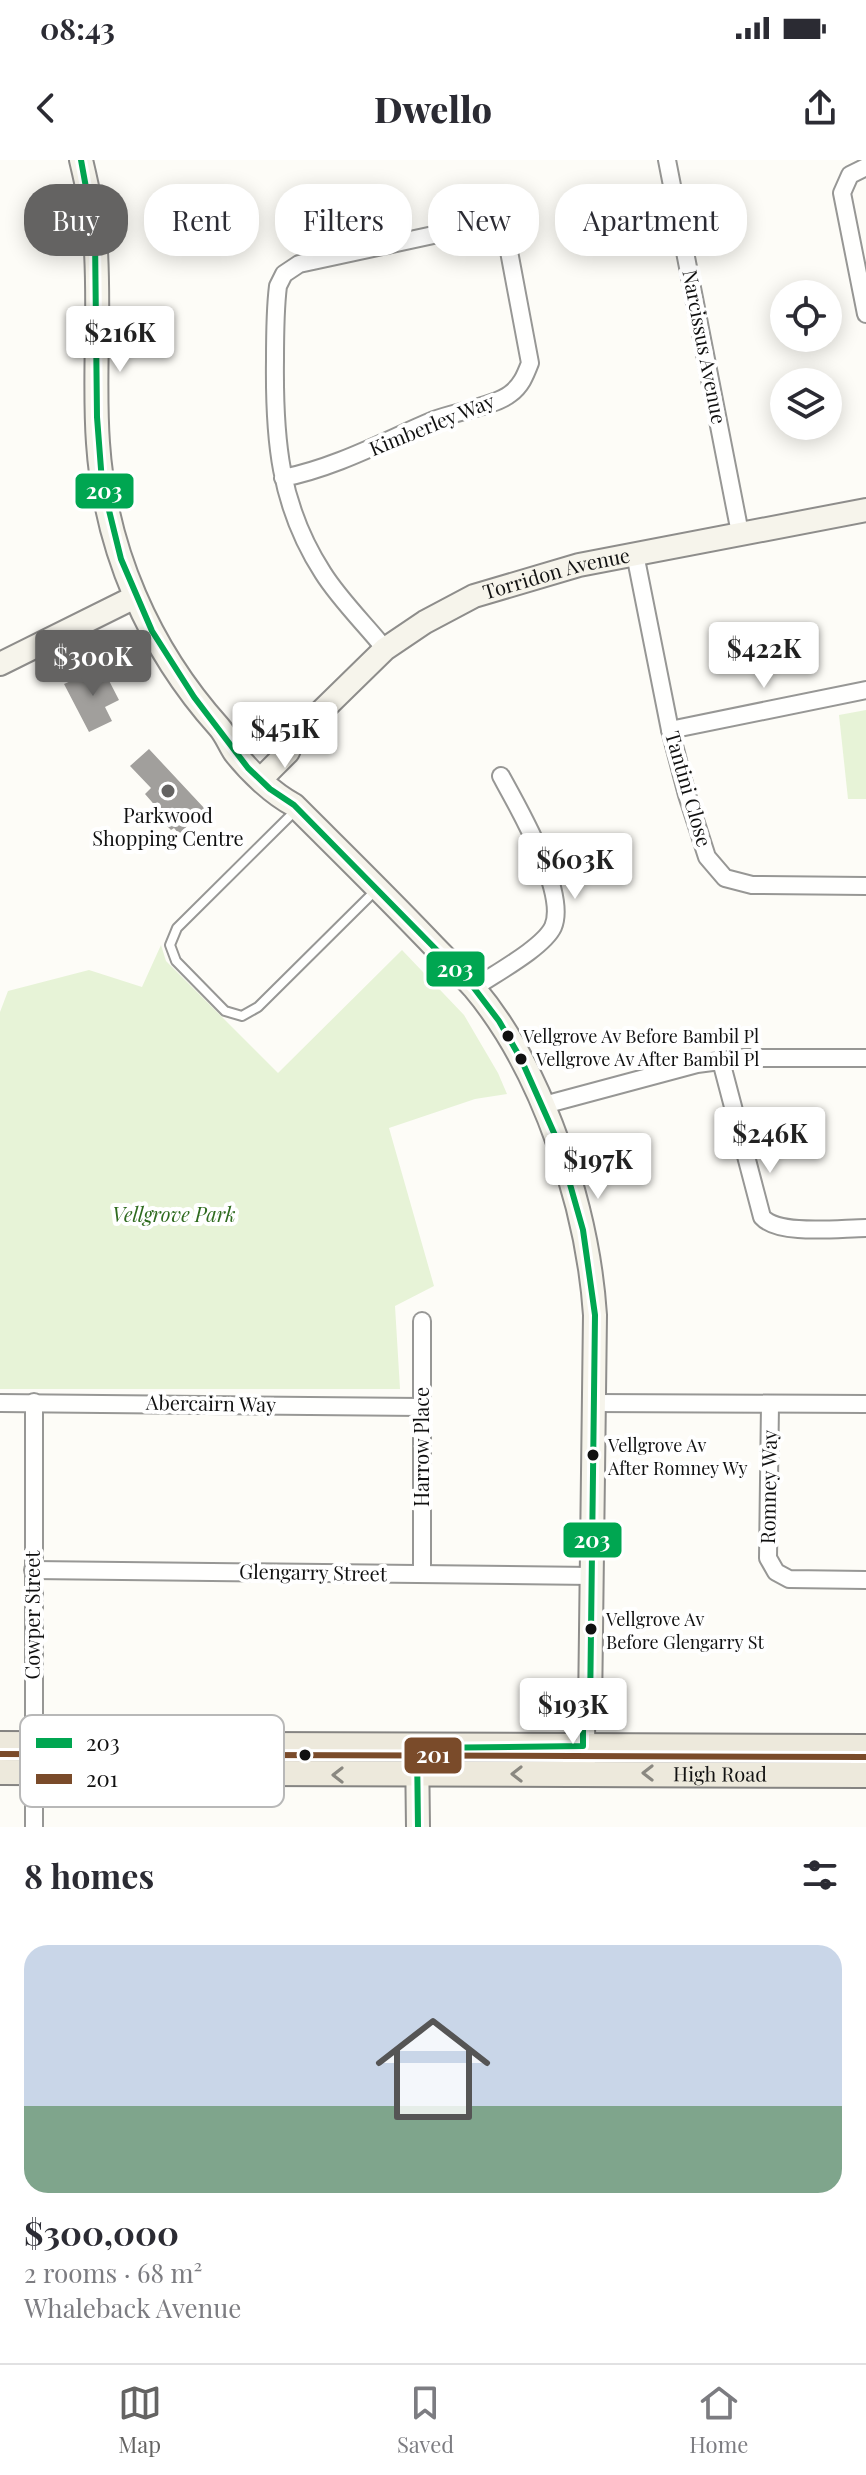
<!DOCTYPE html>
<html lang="en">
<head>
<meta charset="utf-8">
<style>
  :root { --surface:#fff; --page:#f2f2f3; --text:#2b2b33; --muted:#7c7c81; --line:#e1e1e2; --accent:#646362 }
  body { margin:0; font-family:"Playfair Display",serif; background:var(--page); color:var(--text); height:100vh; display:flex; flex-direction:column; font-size:30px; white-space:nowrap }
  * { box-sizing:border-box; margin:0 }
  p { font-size:26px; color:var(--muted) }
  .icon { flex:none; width:44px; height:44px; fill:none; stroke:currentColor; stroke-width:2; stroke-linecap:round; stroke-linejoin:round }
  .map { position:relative; height:1667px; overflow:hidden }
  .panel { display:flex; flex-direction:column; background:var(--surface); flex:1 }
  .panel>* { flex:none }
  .banner { position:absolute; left:24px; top:24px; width:818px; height:72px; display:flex; gap:16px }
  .fabs { position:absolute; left:770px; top:120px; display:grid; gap:16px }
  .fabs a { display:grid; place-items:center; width:72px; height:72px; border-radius:50%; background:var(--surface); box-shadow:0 4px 20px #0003; font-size:40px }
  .price { position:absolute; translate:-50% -68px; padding:0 18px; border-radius:8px; background:#fff; color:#222; font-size:26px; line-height:52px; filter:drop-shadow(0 2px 4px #0008) }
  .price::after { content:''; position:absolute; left:50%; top:48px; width:24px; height:18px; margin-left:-12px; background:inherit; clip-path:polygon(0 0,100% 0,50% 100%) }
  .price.active { background:var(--accent); color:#fff }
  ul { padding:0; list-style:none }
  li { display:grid; align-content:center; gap:16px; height:424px; padding:0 24px }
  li+li { border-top:2px solid var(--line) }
  li span { display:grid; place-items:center; height:248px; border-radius:24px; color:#555 }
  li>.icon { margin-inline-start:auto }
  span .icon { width:144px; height:144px; fill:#fffc; stroke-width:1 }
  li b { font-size:34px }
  h2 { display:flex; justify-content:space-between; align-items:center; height:96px; padding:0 24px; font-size:34px }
  .pill { padding:0 28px; border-radius:32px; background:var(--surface); box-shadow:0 4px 20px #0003; font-size:28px; line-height:72px }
  .pill.active { background:var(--accent); color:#fff }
  .status { display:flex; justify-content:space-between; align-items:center; height:56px; padding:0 40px; background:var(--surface); direction:ltr }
  .status svg { height:22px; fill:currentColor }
  header { display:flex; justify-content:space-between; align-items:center; height:104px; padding:0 24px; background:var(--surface); font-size:36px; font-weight:800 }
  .dock { display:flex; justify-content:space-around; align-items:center; height:112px; border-top:2px solid var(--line); background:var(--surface); font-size:22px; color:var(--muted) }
  .dock a { display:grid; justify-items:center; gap:4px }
  .dock .active { color:var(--accent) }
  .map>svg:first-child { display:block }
  .green { fill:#e7f3d7 }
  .building { fill:#a19f9c }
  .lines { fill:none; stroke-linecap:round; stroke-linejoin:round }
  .lane-casing { stroke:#979795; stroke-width:12 }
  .street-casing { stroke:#979795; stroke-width:20 }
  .secondary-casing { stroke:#8e8d8b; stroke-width:26 }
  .primary-casing { stroke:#858482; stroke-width:28 }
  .lane { stroke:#fffffe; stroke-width:8 }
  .street { stroke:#fffffe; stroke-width:16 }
  .secondary { stroke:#f6f4eb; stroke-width:22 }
  .primary { stroke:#ede9dc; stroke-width:24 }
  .bus-1-casing { stroke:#fff; stroke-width:12 }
  .bus-2-casing { stroke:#fff; stroke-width:12 }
  .bus-1 { stroke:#00a651; stroke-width:6 }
  .bus-2 { stroke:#7a4b2a; stroke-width:6 }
  .oneway { stroke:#8a8881 }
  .poi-dot { fill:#646362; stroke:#fff; stroke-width:3 }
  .bus-dot { fill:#111; stroke:#fff; stroke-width:3 }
  .labels { text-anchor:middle; stroke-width:8; stroke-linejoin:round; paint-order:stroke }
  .bus-label { font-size:18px; fill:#111; stroke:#fff; text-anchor:start }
  .street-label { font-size:20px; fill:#111; stroke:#fff }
  .poi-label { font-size:20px; fill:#111; stroke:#fff }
  .park-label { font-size:20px; font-style:italic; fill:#2f6b1f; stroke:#fff }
  .key { fill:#fff; stroke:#b8b8b8; stroke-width:2 }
  .key-label { font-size:22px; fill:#111 }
  .line-badge { stroke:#fff; stroke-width:3 }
  .badge-label { font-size:22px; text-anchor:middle; font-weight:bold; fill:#fff }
</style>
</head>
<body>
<div class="status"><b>08:43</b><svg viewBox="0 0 49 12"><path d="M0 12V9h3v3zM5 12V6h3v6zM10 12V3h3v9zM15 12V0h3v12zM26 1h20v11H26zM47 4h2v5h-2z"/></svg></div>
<header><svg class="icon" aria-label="back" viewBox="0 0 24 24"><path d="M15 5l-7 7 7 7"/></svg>Dwello<svg class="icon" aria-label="share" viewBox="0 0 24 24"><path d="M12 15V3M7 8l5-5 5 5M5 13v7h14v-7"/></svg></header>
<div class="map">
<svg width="866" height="1667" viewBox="0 0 866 1667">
  <rect width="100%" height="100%" fill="#fdfcf7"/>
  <!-- green -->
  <g class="green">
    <path d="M866 550V639H848L839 555Z"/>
    <path d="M161 785 166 801 278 913 402 790 464 855 498 913 507 934 475 939 389 968 434 1126 395 1146 400 1229H0V852L8 831 89 810 142 827Z"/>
  </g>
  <!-- building -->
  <g class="building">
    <path d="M102 507 119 540 105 547 112 561 89 572 64 524Z"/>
    <path d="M149 589 205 649 179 674 174 668 171 670 154 653 158 649 145 634 151 628 130 606Z"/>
  </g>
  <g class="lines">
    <defs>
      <path id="lane" d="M297 649 177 768 170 785 176 801 225 851 242 856 258 847 377 729"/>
      <g id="street">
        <path d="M667 0 740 373"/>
        <path d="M866 7 850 15 842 33 866 154"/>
        <path d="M283 318C337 307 384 281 434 260 454 252 495 246 510 234 521 226 525 216 530 203L508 86 496 71 475 66 299 104 284 114 278 126C275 150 275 175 275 200 274 278 279 345 323 413 340 440 365 464 385 489"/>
        <path d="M635 394 670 570 687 635 707 697 725 718 752 725 866 726"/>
        <path d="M670 570 866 530"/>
        <path d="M474 828C494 814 543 788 553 767 568 733 518 647 501 616"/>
        <path d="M721 901 762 1057C779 1076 840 1068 866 1068"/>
        <path d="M544 945 697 904 743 898H866"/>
        <path d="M34 1242V1667"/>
        <path d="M0 1243 421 1247"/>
        <path d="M593 1243 866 1244"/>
        <path d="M770 1244 768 1398 776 1412 789 1419 866 1420"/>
        <path d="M33 1410 593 1416"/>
        <path d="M422 1414V1161"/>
      </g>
      <g id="secondary">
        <path d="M81 0C87 25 93 51 95 77 101 146 93 215 98 283 105 389 149 489 219 567 226 575 229 584 235 593 250 612 273 634 294 645 338 689 383 733 427 779 442 795 459 811 474 828 543 910 588 1048 595 1155L590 1550 583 1565 584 1613"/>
        <path d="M0 504 135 437"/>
        <path id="s1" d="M261 619 288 592 294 578 385 489 425 462 474 436 579 405 866 350"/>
        <path d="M417 1588 418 1667"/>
      </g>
      <g id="primary">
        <path d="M0 1584 866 1587"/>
        <path id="s2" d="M0 1612 866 1615"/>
      </g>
    </defs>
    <!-- lane casing -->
    <use href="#lane" class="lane-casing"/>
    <!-- street casing -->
    <use href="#street" class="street-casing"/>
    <!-- secondary casing -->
    <use href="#secondary" class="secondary-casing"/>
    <!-- primary casing -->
    <use href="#primary" class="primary-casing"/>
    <!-- lane -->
    <use href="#lane" class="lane"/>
    <!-- street -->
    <use href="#street" class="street"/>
    <!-- secondary -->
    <use href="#secondary" class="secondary"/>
    <!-- primary -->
    <use href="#primary" class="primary"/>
    <defs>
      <path id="bus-1" d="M81 0 95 77 97 257 102 322 121 399 152 471 194 537 248 608 270 629 294 645 474 828 499 861 521 899 558 982 583 1070 595 1155 590 1550 583 1565V1586L417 1588 418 1667"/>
      <path id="bus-2" d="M0 1594 866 1597"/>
    </defs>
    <!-- bus-1 casing -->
    <use href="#bus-1" class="bus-1-casing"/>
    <!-- bus-2 casing -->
    <use href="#bus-2" class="bus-2-casing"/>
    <!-- bus-1 -->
    <use href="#bus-1" class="bus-1"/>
    <!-- bus-2 -->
    <use href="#bus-2" class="bus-2"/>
  </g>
  <!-- one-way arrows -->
  <defs><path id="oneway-chevron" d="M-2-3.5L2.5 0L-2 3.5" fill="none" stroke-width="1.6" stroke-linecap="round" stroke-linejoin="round" transform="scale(2)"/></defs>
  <g class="oneway">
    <use href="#oneway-chevron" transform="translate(648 1613) rotate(-180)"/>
    <use href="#oneway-chevron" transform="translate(517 1614) rotate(180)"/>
    <use href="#oneway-chevron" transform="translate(338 1615) rotate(180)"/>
  </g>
  <!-- markers -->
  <circle class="poi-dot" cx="168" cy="631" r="8"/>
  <g class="bus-dot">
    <circle cx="508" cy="876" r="7"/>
    <circle cx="521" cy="899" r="7"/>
    <circle cx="593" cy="1295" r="7"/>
    <circle cx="591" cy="1469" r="7"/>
    <circle cx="305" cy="1595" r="7"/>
  </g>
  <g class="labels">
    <!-- bus labels -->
    <g class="bus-label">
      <text x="523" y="883">Vellgrove Av Before Bambil Pl</text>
      <text x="536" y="906">Vellgrove Av After Bambil Pl</text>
      <text x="608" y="1292">Vellgrove Av<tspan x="608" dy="23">After Romney Wy</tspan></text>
      <text x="606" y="1466">Vellgrove Av<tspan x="606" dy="23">Before Glengarry St</tspan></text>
    </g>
    <!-- street labels -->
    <g class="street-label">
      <text transform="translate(704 187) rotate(79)" y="7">Narcissus Avenue</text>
      <text transform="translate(432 265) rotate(-22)" y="7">Kimberley Way</text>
      <text dy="7" stroke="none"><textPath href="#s1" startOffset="370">Torridon Avenue</textPath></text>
      <text transform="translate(688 629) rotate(74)" y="7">Tantini Close</text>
      <text transform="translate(211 1244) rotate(1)" y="7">Abercairn Way</text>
      <text transform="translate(422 1287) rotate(-90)" y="7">Harrow Place</text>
      <text transform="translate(769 1327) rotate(-89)" y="7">Romney Way</text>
      <text transform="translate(313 1413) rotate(1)" y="7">Glengarry Street</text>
      <text transform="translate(33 1455) rotate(-90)" y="7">Cowper Street</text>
      <text dy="7" stroke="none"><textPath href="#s2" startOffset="720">High Road</textPath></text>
    </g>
    <!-- poi labels -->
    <g class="poi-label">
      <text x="168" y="663">Parkwood<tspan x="168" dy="23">Shopping Centre</tspan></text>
    </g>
    <!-- park labels -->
    <g class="park-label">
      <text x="174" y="1062">Vellgrove Park</text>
    </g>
  </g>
  <!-- legend -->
  <rect x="20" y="1555" width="264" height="92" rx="12" class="key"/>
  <rect x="36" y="1578" width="36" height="10" fill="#00a651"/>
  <rect x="36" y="1614" width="36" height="10" fill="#7a4b2a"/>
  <g class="key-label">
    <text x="86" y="1591">203</text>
    <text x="86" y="1627">201</text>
  </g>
  <g class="line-badge">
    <rect x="74" y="312" width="61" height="38" rx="8" fill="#00a651"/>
    <rect x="425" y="790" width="61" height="38" rx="8" fill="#00a651"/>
    <rect x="562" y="1361" width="61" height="38" rx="8" fill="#00a651"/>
    <rect x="403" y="1576" width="60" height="39" rx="8" fill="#7a4b2a"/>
  </g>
  <g class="badge-label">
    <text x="104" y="339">203</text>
    <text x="455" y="817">203</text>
    <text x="592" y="1388">203</text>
    <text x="433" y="1603">201</text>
  </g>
</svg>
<div class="fabs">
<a><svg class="icon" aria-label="locate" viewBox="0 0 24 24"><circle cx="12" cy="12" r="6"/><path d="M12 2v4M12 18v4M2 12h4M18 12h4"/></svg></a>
<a><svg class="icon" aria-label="layers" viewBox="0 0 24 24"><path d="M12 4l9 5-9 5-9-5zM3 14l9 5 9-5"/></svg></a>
</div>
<b class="price" style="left:120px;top:214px">$216K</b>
<b class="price" style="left:764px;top:530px">$422K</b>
<b class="price active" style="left:93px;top:538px">$300K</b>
<b class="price" style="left:285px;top:610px">$451K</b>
<b class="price" style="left:575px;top:741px">$603K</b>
<b class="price" style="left:770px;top:1015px">$246K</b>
<b class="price" style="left:598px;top:1041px">$197K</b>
<b class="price" style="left:573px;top:1586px">$193K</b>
<div class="banner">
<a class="pill active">Buy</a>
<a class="pill">Rent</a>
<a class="pill">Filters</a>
<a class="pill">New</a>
<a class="pill">Apartment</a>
</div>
</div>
<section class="panel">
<h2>8 homes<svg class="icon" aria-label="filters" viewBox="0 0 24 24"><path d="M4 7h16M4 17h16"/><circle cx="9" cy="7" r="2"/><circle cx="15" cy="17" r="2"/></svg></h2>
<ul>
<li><span style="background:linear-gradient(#c9d6e8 65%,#7fa58c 0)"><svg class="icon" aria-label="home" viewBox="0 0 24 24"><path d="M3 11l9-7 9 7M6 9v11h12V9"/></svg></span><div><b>$300,000</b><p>2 rooms · 68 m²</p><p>Whaleback Avenue</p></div></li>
</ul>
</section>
<nav class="dock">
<a class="active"><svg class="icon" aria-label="map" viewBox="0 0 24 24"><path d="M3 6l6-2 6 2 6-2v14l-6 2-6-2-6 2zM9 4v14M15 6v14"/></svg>Map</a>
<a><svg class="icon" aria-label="saved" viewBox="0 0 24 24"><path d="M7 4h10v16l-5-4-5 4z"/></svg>Saved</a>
<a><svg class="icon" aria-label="home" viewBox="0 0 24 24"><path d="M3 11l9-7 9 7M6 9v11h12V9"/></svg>Home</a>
</nav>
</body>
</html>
